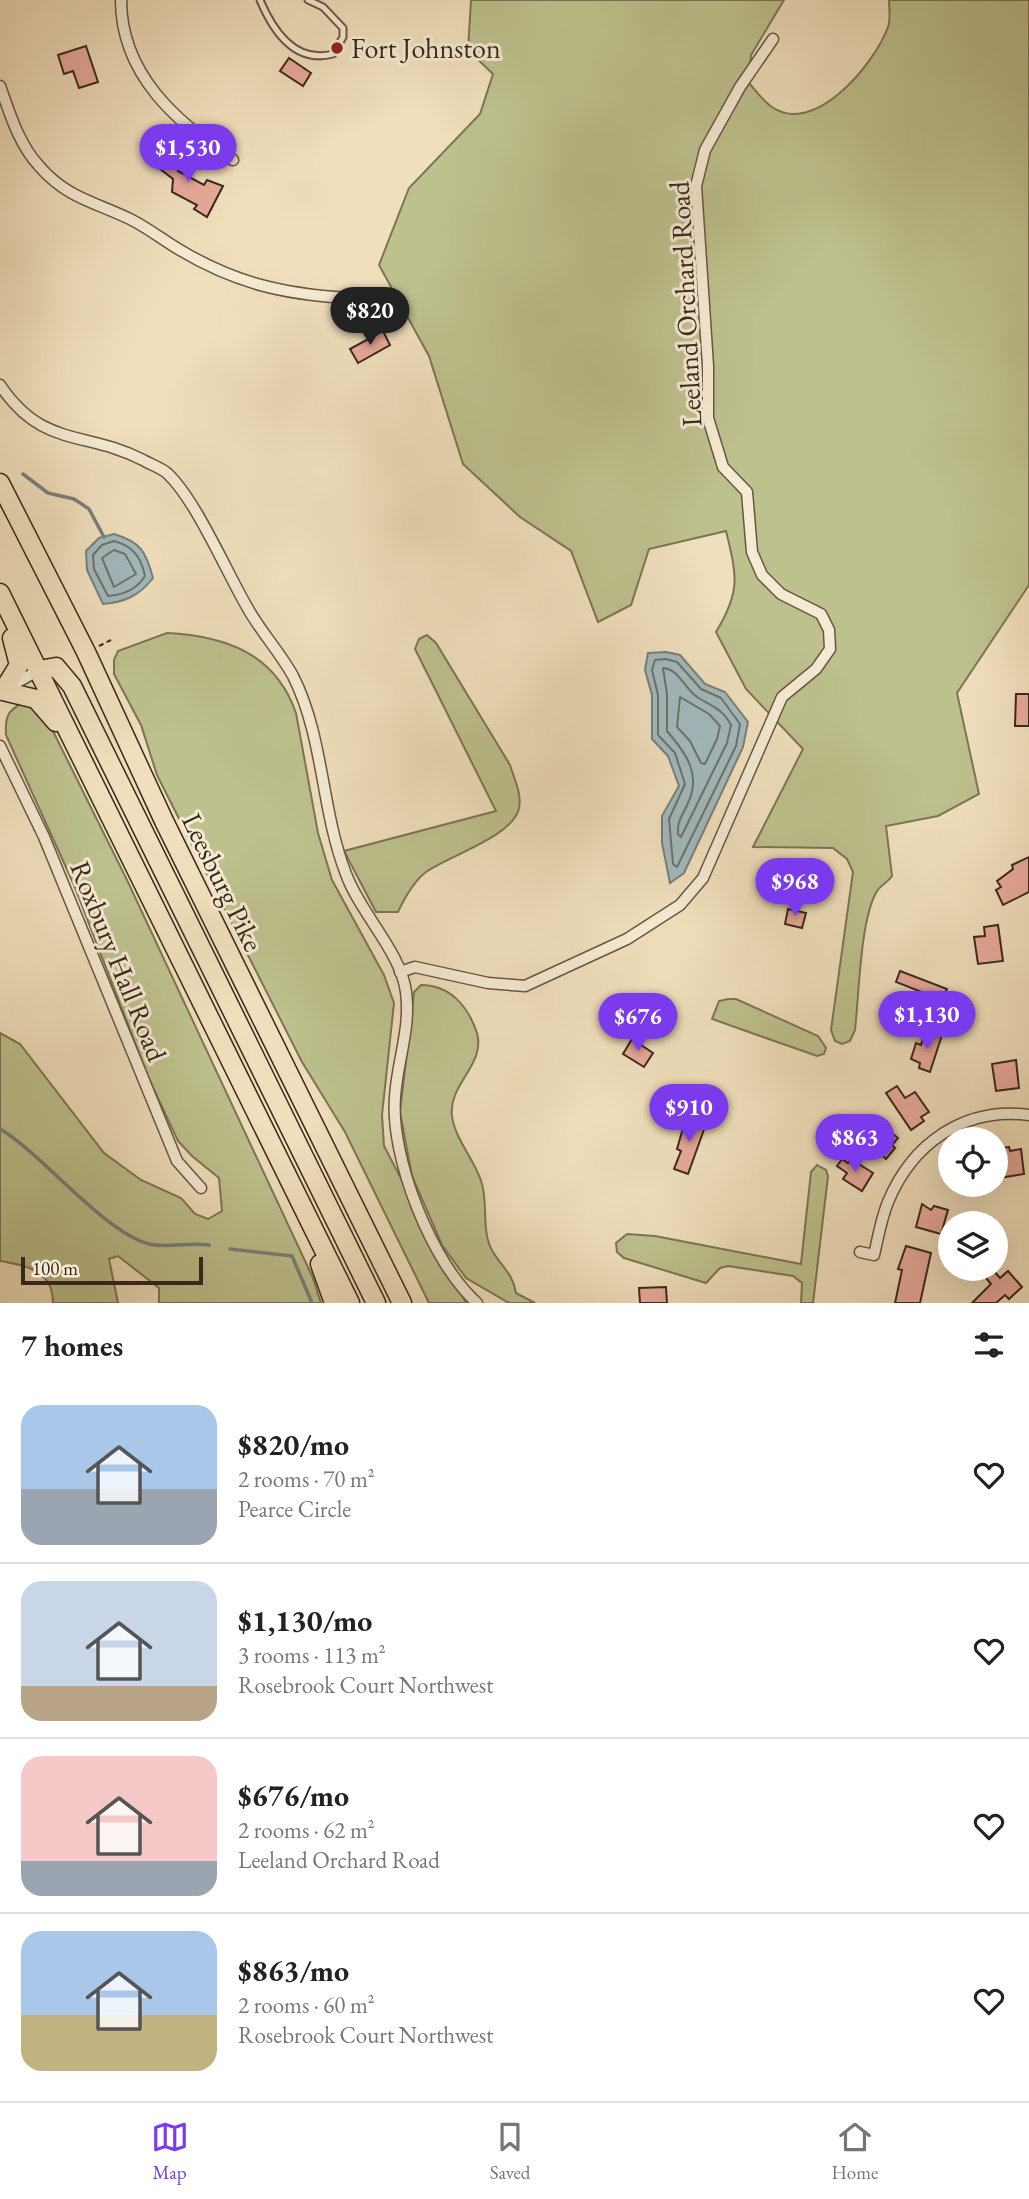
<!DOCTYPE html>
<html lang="en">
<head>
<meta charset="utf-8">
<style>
  :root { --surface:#fff; --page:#f2f2f2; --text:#222; --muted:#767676; --line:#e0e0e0; --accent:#7c3aed }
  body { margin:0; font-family:"EB Garamond",serif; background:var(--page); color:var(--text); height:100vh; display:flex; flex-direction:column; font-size:26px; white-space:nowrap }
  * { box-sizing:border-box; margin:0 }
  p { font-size:23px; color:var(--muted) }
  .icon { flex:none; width:38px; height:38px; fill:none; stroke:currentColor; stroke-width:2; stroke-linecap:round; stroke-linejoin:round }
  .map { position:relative; height:1303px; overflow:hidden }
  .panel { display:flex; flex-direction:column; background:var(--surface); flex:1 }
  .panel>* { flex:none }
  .buttons { position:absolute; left:938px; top:1127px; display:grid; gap:14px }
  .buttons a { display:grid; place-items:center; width:70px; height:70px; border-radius:50%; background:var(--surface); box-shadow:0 7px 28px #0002; font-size:35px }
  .scale { position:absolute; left:21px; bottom:18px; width:182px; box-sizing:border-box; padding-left:7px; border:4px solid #3a291b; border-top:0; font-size:19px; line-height:24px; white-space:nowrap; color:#3a291b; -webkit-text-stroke:5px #f5ead3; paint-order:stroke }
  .price { position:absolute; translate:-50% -60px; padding:0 16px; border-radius:24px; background:var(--accent); color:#fff; font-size:23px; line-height:46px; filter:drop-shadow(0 2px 4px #0008) }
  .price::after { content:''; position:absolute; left:50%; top:42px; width:21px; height:16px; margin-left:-10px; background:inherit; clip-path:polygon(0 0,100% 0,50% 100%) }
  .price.current { background:#222; color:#fff }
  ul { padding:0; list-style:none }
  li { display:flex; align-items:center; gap:21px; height:175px; padding:0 21px }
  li+li { border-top:2px solid var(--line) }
  li span { display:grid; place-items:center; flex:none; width:196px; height:140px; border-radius:21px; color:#555 }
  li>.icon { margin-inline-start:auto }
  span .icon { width:84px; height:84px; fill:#fffc; stroke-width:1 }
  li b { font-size:30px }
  h2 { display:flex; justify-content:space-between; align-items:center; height:84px; padding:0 21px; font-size:30px }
  .menu { display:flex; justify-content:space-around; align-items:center; height:98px; border-top:2px solid var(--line); background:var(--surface); font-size:19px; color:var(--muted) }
  .menu a { display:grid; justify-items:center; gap:4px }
  .menu .current { color:var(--accent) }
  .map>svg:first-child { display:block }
  .green { fill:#bdc18e; stroke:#7c7554; stroke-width:2 }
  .water { fill:#a1b9bd; stroke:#787f7c; stroke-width:2 }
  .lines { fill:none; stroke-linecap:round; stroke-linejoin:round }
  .shore { stroke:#6e716c; stroke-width:2 }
  .stream { stroke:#787f7c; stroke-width:3.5 }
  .building { fill:#e8aa9b; stroke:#3a291b; stroke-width:2 }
  .lane-casing { stroke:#685643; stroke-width:9 }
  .street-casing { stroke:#685643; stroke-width:13 }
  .highway-casing { stroke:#3a291b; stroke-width:21 }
  .path { stroke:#3a291b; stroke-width:2; stroke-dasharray:5 3.5; stroke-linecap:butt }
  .lane { stroke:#f5ead3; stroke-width:5 }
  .street { stroke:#f5ead3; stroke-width:10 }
  .highway { stroke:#f0dfbc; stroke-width:18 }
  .poi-dot { fill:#8f2418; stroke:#f5ead3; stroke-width:2.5 }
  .labels { text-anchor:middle; stroke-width:6; stroke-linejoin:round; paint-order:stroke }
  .poi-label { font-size:28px; fill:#3a291b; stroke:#f5ead3; text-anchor:start }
  .street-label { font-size:28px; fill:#3a291b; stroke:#f5ead3 }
</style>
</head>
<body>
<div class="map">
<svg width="1029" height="1303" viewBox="0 0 1029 1303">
  <rect width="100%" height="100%" fill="#f0dfbc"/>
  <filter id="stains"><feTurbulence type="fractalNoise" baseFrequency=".00286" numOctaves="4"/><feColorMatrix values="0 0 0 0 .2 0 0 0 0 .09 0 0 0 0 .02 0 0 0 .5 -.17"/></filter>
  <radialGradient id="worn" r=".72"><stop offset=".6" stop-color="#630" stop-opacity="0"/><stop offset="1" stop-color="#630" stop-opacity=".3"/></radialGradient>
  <!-- green -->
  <g class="green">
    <path d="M471 0H784L751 55 749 83C756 91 764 102 772 107 815 137 875 63 888 27 891 19 889 8 889 0H1029V585L957 693 979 794 938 816 886 826 892 876C888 882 881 885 877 891 860 919 859 996 855 1030L850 1041 842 1044 835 1041 831 1030 853 872 847 859 833 848 753 847 803 749 746 689 716 632C741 591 737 576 726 531L649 549 631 605 598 622 571 551 520 517 463 464 429 356 379 265 409 188 480 114 493 74 468 50Z"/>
    <path d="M167 633C225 636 275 653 296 713L318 833 332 880 384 975 394 1003 382 1115 384 1146 466 1303H429L345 1132 302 1062 157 775 141 725 114 674V660L118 651Z"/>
    <path d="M427 635 436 643 510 765C514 778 522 794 519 808 514 836 448 856 426 872 413 882 405 897 398 912H376L344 851 496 811 415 649 419 639Z"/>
    <path d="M22 703 43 711 127 880 313 1278 321 1303H159V1288L118 1256 109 1259 118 1303H53C53 1270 27 1266 0 1261V1033L20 1044 104 1153 141 1180 181 1198 195 1214 208 1219 222 1211 219 1178 192 1156 178 1141 149 1079 74 885 6 735C5 718 7 711 22 703Z"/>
    <path d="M421 985C450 985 468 1006 477 1033 486 1065 448 1084 452 1116 455 1140 476 1161 482 1184 488 1205 481 1233 493 1252 502 1267 513 1274 516 1293L535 1303H509L466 1278 442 1245 412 1176 400 1112 414 992Z"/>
    <path d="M728 999H736L818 1036 826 1048 824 1054 817 1056 712 1019 719 1001Z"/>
    <path d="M817 1165 826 1170 828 1176 813 1303H801L802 1283 793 1276 728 1266 720 1268 706 1283 624 1258 617 1252 616 1243 627 1234 655 1236 801 1264 811 1172Z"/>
  </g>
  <!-- water -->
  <g class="water">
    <path d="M114 534C141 542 146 552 153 578 139 596 125 602 103 604L87 570 86 551 99 538Z"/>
    <path d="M666 652 680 655 705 684 725 692 748 722 743 747 684 873 670 883 662 843V816L679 786 668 756 652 739V695L645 670 648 653Z"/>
  </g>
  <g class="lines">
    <!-- shore -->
    <g class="shore">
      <path d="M114 541C133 546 141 557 145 576 137 589 123 595 108 596L94 569 93 555 102 545Z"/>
      <path d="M114 550 125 554 136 574 114 587 102 558Z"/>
      <path d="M666 659 677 662 701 689 721 698 740 724 736 746 677 867 673 864 669 819 685 784 675 753 658 735V695L652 670 655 660Z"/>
      <path d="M663 668C679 669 684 688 697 697 711 706 722 708 731 725L727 743 681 837 678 834C677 820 683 815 688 803 702 774 685 752 667 731V694Z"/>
      <path d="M680 697 709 714 720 726 717 739 705 764 701 763 690 741 677 727Z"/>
    </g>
    <!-- stream -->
    <g class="stream">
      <path d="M23 474 48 493 74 499 89 509 104 537"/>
      <path d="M0 1129C41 1152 111 1241 155 1245 173 1247 191 1242 209 1245"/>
      <path d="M230 1249 292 1256 312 1303"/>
    </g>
  </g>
  <!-- building -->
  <g class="building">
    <path d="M86 46 98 82 79 88 73 71 64 74 58 55Z"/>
    <path d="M289 58 311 73 303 86 280 71Z"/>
    <path d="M161 149 182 164 178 171 204 185 207 180 223 186 207 217 194 209 197 205 172 192 173 179 151 162Z"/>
    <path d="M383 331 390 345 358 363 350 349Z"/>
    <path d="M1016 694H1029V726H1015Z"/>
    <path d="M1029 857V892L1003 905 996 890 1001 887 997 881 1013 869 1012 865Z"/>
    <path d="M788 862 803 864 797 898 787 897 788 884 778 883 779 871H788Z"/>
    <path d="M788 909 806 913 802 928 785 924Z"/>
    <path d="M998 925 1003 961 978 964 974 937 985 936 984 927Z"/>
    <path d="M900 971 947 989 934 1016 920 1011 927 994 896 982Z"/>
    <path d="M930 1031 942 1035 930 1072 919 1068 920 1063 911 1059 916 1043 921 1045 923 1038 927 1040Z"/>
    <path d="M632 1039 653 1053 644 1067 623 1054Z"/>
    <path d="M1016 1060 1019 1088 996 1091 992 1064Z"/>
    <path d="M897 1086 905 1098 915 1092 929 1112 921 1117 924 1121 911 1130 886 1093Z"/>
    <path d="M686 1118 706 1124 688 1174 674 1169 681 1151 677 1149Z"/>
    <path d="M878 1121 898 1138 892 1145 895 1148 886 1159 865 1140Z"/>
    <path d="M1009 1147 1010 1151 1021 1149 1024 1174 999 1178 996 1149Z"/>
    <path d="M842 1159 848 1163 851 1159 873 1173 862 1191 843 1179 847 1173 837 1166Z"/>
    <path d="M922 1204 931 1210 934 1206 948 1210 941 1234 916 1227Z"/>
    <path d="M906 1246 931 1253 920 1303H895L902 1270 898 1269Z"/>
    <path d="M994 1271 1000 1278 1008 1271 1022 1287 1009 1299 1005 1295 996 1303H972L991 1284 986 1278Z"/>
    <path d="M666 1287 667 1303H640L639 1288Z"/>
  </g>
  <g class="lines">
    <defs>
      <path id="lane" d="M260 0C273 31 295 64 333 54L343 37V28L323 7 308 0"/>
      <g id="street">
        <path d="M121 0C121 74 176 122 233 160"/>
        <path d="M0 86C10 114 19 145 40 167 67 198 95 202 130 219 148 228 163 240 180 250 235 283 283 294 347 298"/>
        <path d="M0 385C43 449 85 430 143 460 150 464 161 468 167 473 196 500 226 571 247 607 260 631 280 652 293 676 324 737 321 810 346 874 360 913 401 952 406 992 411 1028 397 1062 395 1097 390 1158 432 1263 477 1303"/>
        <path d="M9 687 39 670"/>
        <path d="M0 746 44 837 177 1161 201 1188"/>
        <path d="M400 972 415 967 488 983 525 986 627 939 680 905 703 878 782 697 816 669 830 649 829 630 821 614 781 594 762 575 752 552 747 492 723 467 708 418V366L696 186 705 150 740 87 773 39"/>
        <path d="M860 1252 874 1255C878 1238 881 1219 888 1202 912 1144 964 1106 1029 1115"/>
      </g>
      <g id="highway">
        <path d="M0 483 86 652 164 821 402 1303"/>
        <path d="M0 593 350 1303"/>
        <path d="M12 638 19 665 3 691 36 699 56 722"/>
        <path d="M39 670 56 667 72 686 376 1303"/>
        <path d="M320 1264 334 1303"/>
      </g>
    </defs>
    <!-- lane casing -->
    <use href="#lane" class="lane-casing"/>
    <!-- street casing -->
    <use href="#street" class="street-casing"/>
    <!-- highway casing -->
    <use href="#highway" class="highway-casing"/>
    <!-- path -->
    <path class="path" d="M99 646 111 640"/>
    <!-- lane -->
    <use href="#lane" class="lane"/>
    <!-- street -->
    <use href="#street" class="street"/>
    <!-- highway -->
    <use href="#highway" class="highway"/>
  </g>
  <!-- markers -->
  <circle class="poi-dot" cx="337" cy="48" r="7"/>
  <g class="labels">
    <!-- poi labels -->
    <g class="poi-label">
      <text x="351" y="58">Fort Johnston</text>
    </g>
    <!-- street labels -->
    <g class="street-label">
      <text transform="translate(685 304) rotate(-93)" y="10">Leeland Orchard Road</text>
      <text transform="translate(223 882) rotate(64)" y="10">Leesburg Pike</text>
      <text transform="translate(119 961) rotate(68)" y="10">Roxbury Hall Road</text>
    </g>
  </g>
  <rect width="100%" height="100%" filter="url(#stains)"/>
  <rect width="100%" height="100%" fill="url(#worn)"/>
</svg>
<div class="buttons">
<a><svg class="icon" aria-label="locate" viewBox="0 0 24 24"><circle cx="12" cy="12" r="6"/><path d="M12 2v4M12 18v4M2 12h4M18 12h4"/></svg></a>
<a><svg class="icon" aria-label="layers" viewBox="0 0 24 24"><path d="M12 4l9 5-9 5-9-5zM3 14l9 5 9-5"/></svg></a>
</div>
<div class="scale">100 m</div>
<b class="price" style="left:188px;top:184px">$1,530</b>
<b class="price current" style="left:370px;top:347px">$820</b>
<b class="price" style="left:795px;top:918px">$968</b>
<b class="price" style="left:927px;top:1051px">$1,130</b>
<b class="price" style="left:638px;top:1053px">$676</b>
<b class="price" style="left:689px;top:1144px">$910</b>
<b class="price" style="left:855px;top:1174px">$863</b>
</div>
<section class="panel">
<h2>7 homes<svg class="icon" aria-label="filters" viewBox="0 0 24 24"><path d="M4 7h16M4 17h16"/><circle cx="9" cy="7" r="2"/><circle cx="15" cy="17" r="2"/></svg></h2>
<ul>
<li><span style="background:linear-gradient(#a9c7e8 60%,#9aa5b1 0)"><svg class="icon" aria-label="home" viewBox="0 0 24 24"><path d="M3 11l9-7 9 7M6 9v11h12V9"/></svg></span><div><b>$820/mo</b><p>2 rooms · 70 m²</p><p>Pearce Circle</p></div><svg class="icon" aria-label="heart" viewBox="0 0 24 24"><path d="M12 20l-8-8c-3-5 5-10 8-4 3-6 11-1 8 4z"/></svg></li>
<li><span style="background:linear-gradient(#c9d6e8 75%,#b9a48a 0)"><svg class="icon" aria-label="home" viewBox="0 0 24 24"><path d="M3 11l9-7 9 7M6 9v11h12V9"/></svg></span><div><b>$1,130/mo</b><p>3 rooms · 113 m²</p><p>Rosebrook Court Northwest</p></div><svg class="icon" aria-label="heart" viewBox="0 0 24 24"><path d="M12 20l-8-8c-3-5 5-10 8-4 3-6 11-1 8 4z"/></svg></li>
<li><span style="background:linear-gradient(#f6c9c9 75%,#9aa5b1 0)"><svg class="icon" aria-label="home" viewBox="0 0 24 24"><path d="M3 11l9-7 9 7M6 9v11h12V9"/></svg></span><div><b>$676/mo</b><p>2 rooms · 62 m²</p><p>Leeland Orchard Road</p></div><svg class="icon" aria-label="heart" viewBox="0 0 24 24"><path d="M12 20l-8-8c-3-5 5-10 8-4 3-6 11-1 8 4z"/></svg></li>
<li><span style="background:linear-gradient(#a9c7e8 60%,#c2b280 0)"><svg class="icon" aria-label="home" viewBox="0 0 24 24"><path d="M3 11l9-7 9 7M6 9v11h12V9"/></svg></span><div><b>$863/mo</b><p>2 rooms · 60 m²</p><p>Rosebrook Court Northwest</p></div><svg class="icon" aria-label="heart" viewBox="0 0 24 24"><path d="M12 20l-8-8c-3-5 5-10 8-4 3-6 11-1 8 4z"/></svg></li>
</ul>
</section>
<nav class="menu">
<a class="current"><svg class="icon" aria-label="map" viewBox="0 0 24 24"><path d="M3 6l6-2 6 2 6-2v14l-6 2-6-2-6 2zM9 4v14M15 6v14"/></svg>Map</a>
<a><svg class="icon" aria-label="saved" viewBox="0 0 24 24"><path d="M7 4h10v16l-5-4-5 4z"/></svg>Saved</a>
<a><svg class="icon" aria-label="home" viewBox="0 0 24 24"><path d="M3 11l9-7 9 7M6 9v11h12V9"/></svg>Home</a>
</nav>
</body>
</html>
